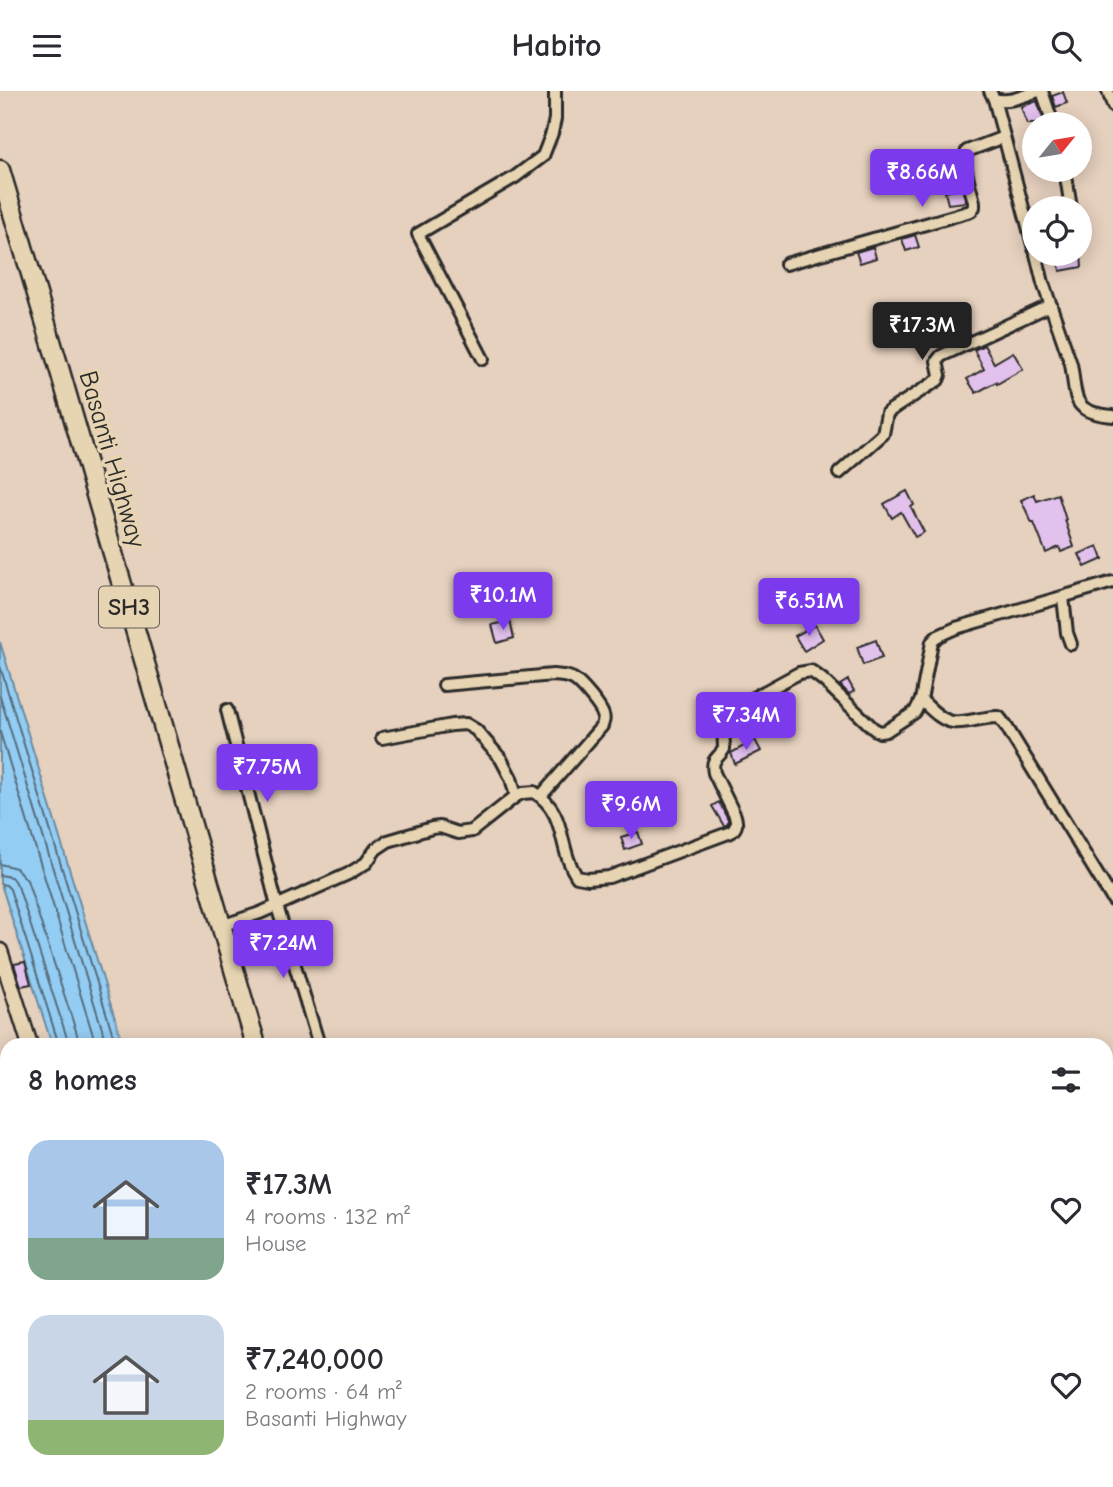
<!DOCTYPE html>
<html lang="en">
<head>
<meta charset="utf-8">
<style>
  :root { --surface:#fff; --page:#f2f2f3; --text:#2b2b33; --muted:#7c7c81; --accent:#7c3aed }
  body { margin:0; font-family:"Comic Neue",sans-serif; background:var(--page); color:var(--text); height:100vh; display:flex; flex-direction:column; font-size:26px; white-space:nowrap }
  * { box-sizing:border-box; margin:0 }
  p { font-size:23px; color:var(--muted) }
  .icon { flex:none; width:38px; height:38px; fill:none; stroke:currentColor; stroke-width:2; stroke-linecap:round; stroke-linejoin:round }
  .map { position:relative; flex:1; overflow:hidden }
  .side { position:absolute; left:0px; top:947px; width:1113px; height:450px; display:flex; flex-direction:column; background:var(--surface); border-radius:21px 21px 0 0; box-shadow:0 4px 18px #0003 }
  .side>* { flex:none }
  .needle { width:46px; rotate:60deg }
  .fabs { position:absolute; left:1022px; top:21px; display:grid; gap:14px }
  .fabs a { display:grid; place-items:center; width:70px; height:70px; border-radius:50%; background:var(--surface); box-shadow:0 4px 18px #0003; font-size:35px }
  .price { position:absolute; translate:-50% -60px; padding:0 16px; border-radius:7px; background:var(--accent); color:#fff; font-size:23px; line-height:46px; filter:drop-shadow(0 2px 4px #0008) }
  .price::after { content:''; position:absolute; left:50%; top:42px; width:21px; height:16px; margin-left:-10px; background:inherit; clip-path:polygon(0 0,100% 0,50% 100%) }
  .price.selected { background:#222; color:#fff }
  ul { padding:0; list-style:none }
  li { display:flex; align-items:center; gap:21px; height:175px; padding:0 28px }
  li span { display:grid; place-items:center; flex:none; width:196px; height:140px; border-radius:21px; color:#555 }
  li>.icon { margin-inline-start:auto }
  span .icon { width:84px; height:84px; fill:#fffc; stroke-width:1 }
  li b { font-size:30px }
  h2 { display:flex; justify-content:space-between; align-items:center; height:84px; padding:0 28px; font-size:30px }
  header { display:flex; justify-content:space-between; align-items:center; height:91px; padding:0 28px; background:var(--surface); font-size:32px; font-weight:800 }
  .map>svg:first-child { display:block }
  .water { fill:#94cdf3; stroke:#6a8ca3; stroke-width:2 }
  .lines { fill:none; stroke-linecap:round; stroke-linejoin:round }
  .shore { stroke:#556c7b; stroke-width:2 }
  .building { fill:#e2c1ed; stroke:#2b2b2b; stroke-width:2 }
  .minor-casing { stroke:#2b2b2b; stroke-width:16 }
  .tertiary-casing { stroke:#2b2b2b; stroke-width:19 }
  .primary-casing { stroke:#2b2b2b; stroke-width:23 }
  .minor { stroke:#e7d4b2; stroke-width:10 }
  .tertiary { stroke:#e7d4b2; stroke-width:14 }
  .primary { stroke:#e7d4b2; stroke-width:18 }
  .labels { text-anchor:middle; stroke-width:7; stroke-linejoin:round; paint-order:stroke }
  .shield { fill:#e7d4b2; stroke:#635e54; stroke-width:2 }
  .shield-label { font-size:24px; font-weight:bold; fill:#2b2b2b }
  .street-label { font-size:26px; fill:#2b2b2b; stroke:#e7d4b2 }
</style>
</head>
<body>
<header><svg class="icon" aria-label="menu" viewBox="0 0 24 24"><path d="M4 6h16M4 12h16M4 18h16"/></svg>Habito<svg class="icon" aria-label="search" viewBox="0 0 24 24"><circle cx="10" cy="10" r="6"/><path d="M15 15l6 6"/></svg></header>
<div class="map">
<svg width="1113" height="1396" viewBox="0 0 1113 1396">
  <rect width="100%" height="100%" fill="#e6d0be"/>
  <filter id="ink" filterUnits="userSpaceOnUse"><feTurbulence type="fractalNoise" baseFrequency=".0143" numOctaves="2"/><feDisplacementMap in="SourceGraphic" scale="14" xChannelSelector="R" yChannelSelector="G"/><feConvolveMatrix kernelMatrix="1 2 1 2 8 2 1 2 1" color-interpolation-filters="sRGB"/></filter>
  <g filter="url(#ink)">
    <!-- water -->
    <g class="water">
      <path d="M0 551 123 954H52L0 790Z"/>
      <path d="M186 1390H256L258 1396H188Z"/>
    </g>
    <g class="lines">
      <!-- shore -->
      <g class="shore">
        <path d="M0 575 116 954"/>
        <path d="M0 605 107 954"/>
        <path d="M0 641 96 954"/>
        <path d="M0 773 16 777 27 789 77 943 78 954"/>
        <path d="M0 784 11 786 18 795 67 947V954"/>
        <path d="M0 793 6 794 10 798 59 954"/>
      </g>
    </g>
    <!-- building -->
    <g class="building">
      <path d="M1063 1 1067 12 1056 16 1052 5Z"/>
      <path d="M1037 10 1045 33H1027L1021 16Z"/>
      <path d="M962 98 966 111 948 113 945 101Z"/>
      <path d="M915 144 919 156 906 160 902 148Z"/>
      <path d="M873 156 876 167 860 172 856 161Z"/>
      <path d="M1057 163H1081L1082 176 1060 180Z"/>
      <path d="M984 254 994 272 1013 261 1023 278 997 293 996 291 976 302 967 288 984 278 974 259Z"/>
      <path d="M907 400 914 414 911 416 924 441 915 446 901 421 892 427 884 413Z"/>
      <path d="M1034 403 1037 410 1058 403 1066 429H1065L1074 456 1061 461 1059 456 1046 462 1034 432H1032L1021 409Z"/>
      <path d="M1098 455 1103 468 1085 476 1079 463Z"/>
      <path d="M510 530 514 547 497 552 492 534Z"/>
      <path d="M815 534 823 548 804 560 795 545Z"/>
      <path d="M876 549 882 567 863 574 857 556Z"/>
      <path d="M848 589 854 600 849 603 840 594Z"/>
      <path d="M755 649 761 660 735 673 731 662Z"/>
      <path d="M667 700 672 716 662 719 657 703Z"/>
      <path d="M719 711 728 729V733L724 735 712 715Z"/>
      <path d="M638 741 642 753 625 759 621 746Z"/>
      <path d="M25 871 31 893 21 895 14 873Z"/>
    </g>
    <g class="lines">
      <defs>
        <g id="minor">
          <path d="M990 0 994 8C1010 12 1023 5 1038 0"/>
          <path d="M1042 0 1053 33"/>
          <path d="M1108 0 1113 15"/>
          <path d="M994 8 1034 158"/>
          <path d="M1065 79 1071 117"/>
          <path d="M1036 163 1043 192 1071 273C1077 306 1070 322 1113 325"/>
          <path d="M786 173 971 120 974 116V111C971 98 961 73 967 60L1004 46"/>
          <path d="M483 268 418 143 515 86 543 65 552 42 555 28V0"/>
          <path d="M839 382 883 343 887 322 891 319 938 289 940 284 937 270 941 265 1051 214"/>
          <path d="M1063 506 1067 542 1071 553"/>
          <path d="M444 594 553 584C560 585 568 584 575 589 582 594 601 616 603 624 605 629 603 630 602 635L541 705"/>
          <path d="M921 609C930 617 941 630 953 631 968 633 983 625 999 626L1006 635 1113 809"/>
          <path d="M227 619 277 815 319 954"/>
          <path d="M382 647 452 634 466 633 476 639 501 668 511 687 516 705"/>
          <path d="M221 835 260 822 348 783 366 772 376 758 388 750 432 737 440 736 458 742 472 740 516 705 523 702 534 701C568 722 557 757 577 786L588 788 609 786 731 741C737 736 737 733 735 725L714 682C711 667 717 669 724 658L723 626 731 619 799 582 811 580 823 589 874 638 880 641 886 640 915 621 921 609 932 551 938 545 956 537 1113 491"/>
          <path d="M0 1037 7 1035"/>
          <path d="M0 1109 7 1106"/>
          <path d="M0 1292 7 1293"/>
          <path d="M8 1396 9 1390"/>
        </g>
        <g id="tertiary">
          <path d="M0 860 30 954"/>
          <path d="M91 1396V1390"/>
        </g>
        <g id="primary">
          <path d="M0 79 57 270 256 954"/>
          <path d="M383 1390 385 1396"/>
        </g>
      </defs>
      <!-- minor casing -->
      <use href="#minor" class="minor-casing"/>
      <!-- tertiary casing -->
      <use href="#tertiary" class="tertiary-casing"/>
      <!-- primary casing -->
      <use href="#primary" class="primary-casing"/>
      <!-- minor -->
      <use href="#minor" class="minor"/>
      <!-- tertiary -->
      <use href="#tertiary" class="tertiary"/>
      <!-- primary -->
      <use href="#primary" class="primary"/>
    </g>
  </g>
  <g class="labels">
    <!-- shield labels -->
    <rect class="shield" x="99" y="495.5" width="60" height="41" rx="5"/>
    <g class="shield-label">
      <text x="129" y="524">SH3</text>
    </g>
    <!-- street labels -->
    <g class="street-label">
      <text transform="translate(113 368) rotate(74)" y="9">Basanti Highway</text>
    </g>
  </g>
</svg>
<div class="fabs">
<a><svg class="needle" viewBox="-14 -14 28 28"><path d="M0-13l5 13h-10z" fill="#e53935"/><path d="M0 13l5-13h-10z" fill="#7c7c81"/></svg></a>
<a><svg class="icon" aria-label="locate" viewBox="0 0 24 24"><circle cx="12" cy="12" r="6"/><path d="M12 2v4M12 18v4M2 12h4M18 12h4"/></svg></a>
</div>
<b class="price" style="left:922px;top:118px">₹8.66M</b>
<b class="price selected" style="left:922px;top:271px">₹17.3M</b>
<b class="price" style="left:503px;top:541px">₹10.1M</b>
<b class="price" style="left:809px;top:547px">₹6.51M</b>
<b class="price" style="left:746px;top:661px">₹7.34M</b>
<b class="price" style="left:267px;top:713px">₹7.75M</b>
<b class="price" style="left:631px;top:750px">₹9.6M</b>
<b class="price" style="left:283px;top:889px">₹7.24M</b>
<section class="side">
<h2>8 homes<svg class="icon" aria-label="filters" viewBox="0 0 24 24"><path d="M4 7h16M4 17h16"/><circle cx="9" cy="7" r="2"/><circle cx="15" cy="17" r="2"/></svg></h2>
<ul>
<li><span style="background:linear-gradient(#a9c7e8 70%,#7fa58c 0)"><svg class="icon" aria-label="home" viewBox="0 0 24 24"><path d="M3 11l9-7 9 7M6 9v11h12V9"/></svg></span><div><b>₹17.3M</b><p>4 rooms · 132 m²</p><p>House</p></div><svg class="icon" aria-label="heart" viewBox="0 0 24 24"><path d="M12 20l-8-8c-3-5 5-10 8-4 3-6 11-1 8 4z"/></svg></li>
<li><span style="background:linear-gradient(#c9d6e8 75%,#8fb573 0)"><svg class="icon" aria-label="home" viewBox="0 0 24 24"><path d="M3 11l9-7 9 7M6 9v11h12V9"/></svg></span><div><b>₹7,240,000</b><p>2 rooms · 64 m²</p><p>Basanti Highway</p></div><svg class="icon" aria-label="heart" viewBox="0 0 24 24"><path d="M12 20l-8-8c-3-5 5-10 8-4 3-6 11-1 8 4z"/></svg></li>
</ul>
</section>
</div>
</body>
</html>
